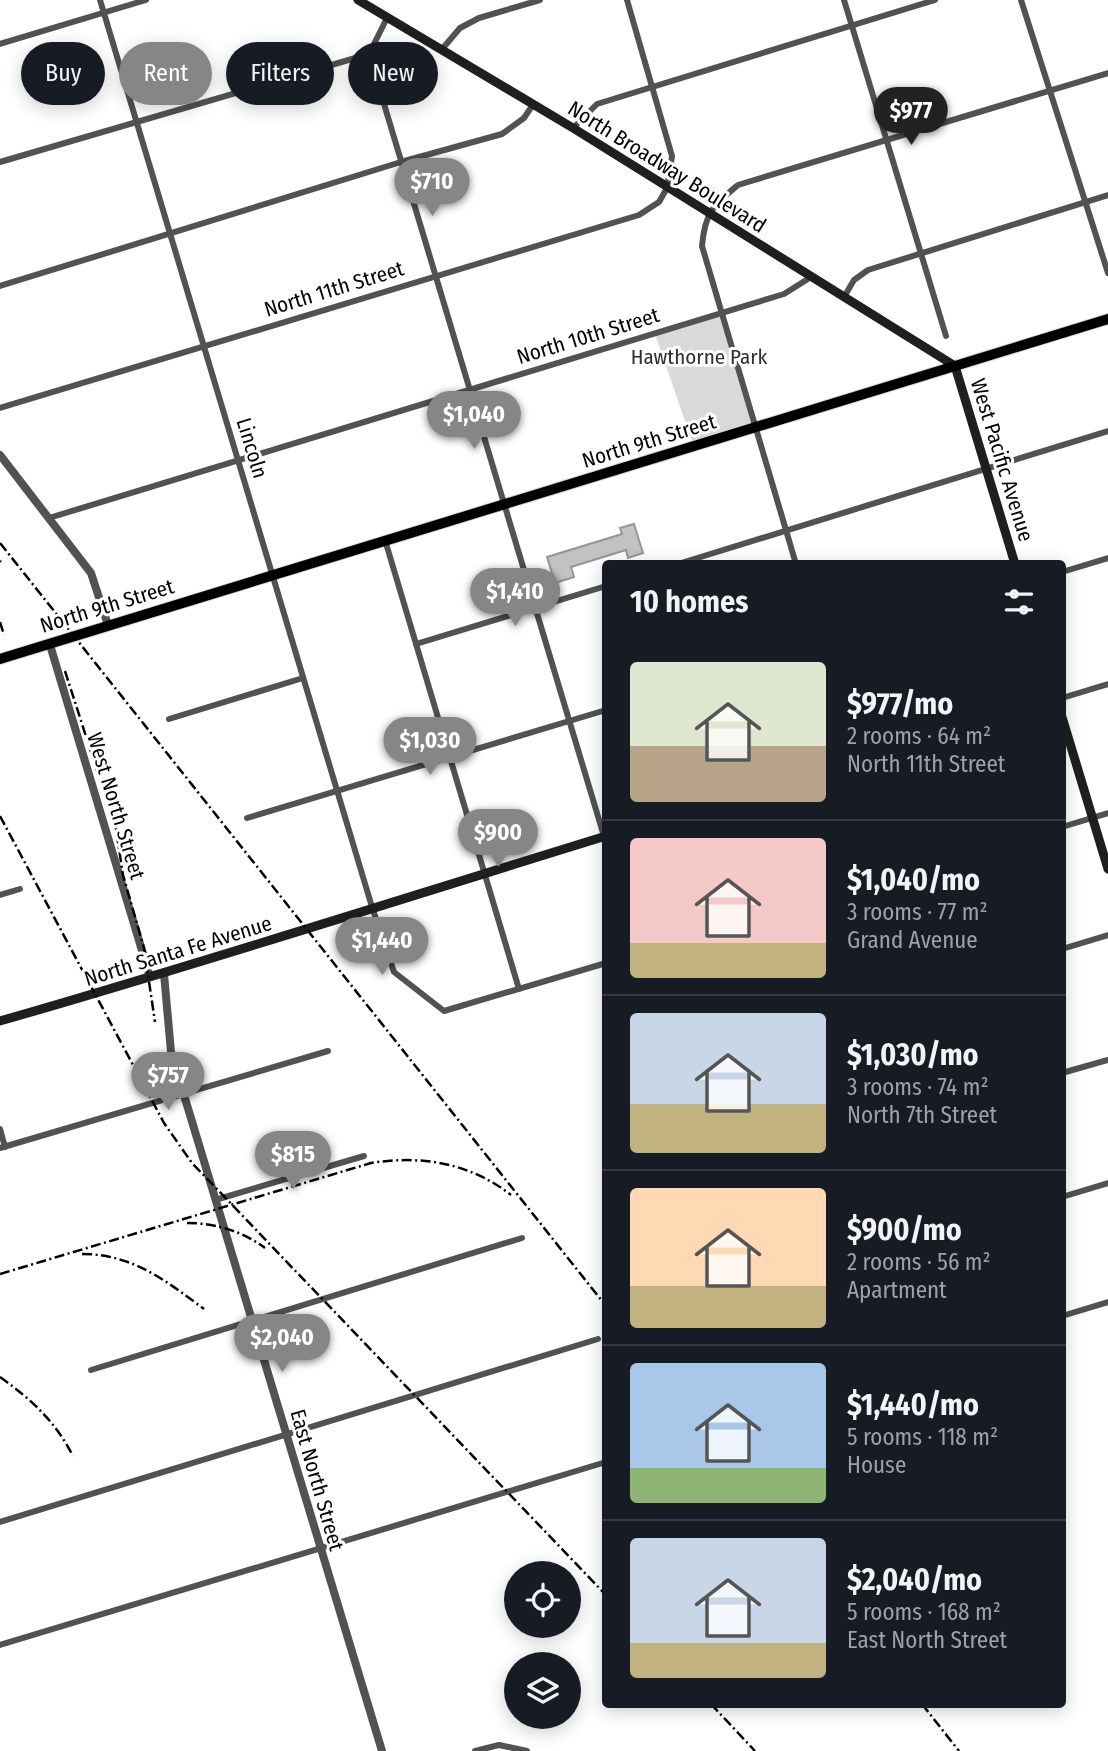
<!DOCTYPE html>
<html lang="en">
<head>
<meta charset="utf-8">
<style>
  :root { --surface:#171b24; --page:#242831; --text:#f1f3f6; --muted:#9ea1a6; --line:#363941; --accent:#858687 }
  body { margin:0; font-family:"Fira Sans Condensed",sans-serif; background:var(--page); color:var(--text); height:100vh; display:flex; flex-direction:column; font-size:26px; white-space:nowrap }
  * { box-sizing:border-box; margin:0 }
  p { font-size:23px; color:var(--muted) }
  .icon { flex:none; width:38px; height:38px; fill:none; stroke:currentColor; stroke-width:2; stroke-linecap:round; stroke-linejoin:round }
  .map { position:relative; flex:1; overflow:hidden }
  .side { position:absolute; left:602px; top:560px; width:464px; height:1148px; display:flex; flex-direction:column; background:var(--surface); border-radius:7px; box-shadow:0 4px 18px #0003 }
  .side>* { flex:none }
  .banner { position:absolute; left:21px; top:42px; width:476px; height:63px; display:flex; gap:14px }
  .tools { position:absolute; left:504px; top:1561px; display:grid; gap:14px }
  .tools a { display:grid; place-items:center; width:77px; height:77px; border-radius:50%; background:var(--surface); box-shadow:0 4px 18px #0003; font-size:35px }
  .price { position:absolute; translate:-50% -60px; padding:0 16px; border-radius:24px; background:var(--accent); color:#fff; font-size:23px; line-height:46px; filter:drop-shadow(0 2px 4px #0008) }
  .price::after { content:''; position:absolute; left:50%; top:42px; width:21px; height:16px; margin-left:-10px; background:inherit; clip-path:polygon(0 0,100% 0,50% 100%) }
  .price.active { background:#222; color:#fff }
  ul { padding:0; list-style:none }
  li { display:flex; align-items:center; gap:21px; height:175px; padding:0 28px }
  li+li { border-top:2px solid var(--line) }
  li span { display:grid; place-items:center; flex:none; width:196px; height:140px; border-radius:7px; color:#555 }
  li>.icon { margin-inline-start:auto }
  span .icon { width:84px; height:84px; fill:#fffc; stroke-width:1 }
  li b { font-size:30px }
  h2 { display:flex; justify-content:space-between; align-items:center; height:84px; padding:0 28px; font-size:30px }
  .pill { padding:0 24px; border-radius:32px; background:var(--surface); box-shadow:0 4px 18px #0003; font-size:24px; line-height:63px }
  .pill.active { background:var(--accent); color:#fff }
  .map>svg:first-child { display:block }
  .green { fill:#d9d9d9 }
  .building { fill:#c2c2c2; stroke:#969696; stroke-width:2 }
  .lines { fill:none; stroke-linecap:round; stroke-linejoin:round }
  .primary-casing { stroke:#dbdbdb; stroke-width:12 }
  .minor { stroke:#525252; stroke-width:6 }
  .tertiary { stroke:#525252; stroke-width:8 }
  .secondary { stroke:#1f1f1f; stroke-width:9 }
  .primary { stroke:#000; stroke-width:10 }
  .rail { stroke:#000; stroke-width:2.5; stroke-dasharray:10 3.5 2 3.5; stroke-linecap:butt }
  .labels { text-anchor:middle; stroke-width:6; stroke-linejoin:round; paint-order:stroke }
  .street-label { font-size:21px; fill:#000; stroke:#fff }
  .park-label { font-size:21px; fill:#303030; stroke:#fff }
</style>
</head>
<body>
<div class="map">
<svg width="1108" height="1751" viewBox="0 0 1108 1751">
  <rect width="100%" height="100%" fill="#fff"/>
  <!-- green -->
  <path class="green" d="M722 313 755 429 694 447 655 334Z"/>
  <!-- building -->
  <path class="building" d="M634 524 643 553 628 558 626 550 571 567 574 577 555 583 547 557 622 534 620 528Z"/>
  <g class="lines">
    <defs>
      <path id="primary" d="M0 659 1108 319"/>
    </defs>
    <!-- primary casing -->
    <use href="#primary" class="primary-casing"/>
    <!-- minor -->
    <g class="minor">
      <path d="M100 0 372 907 394 972 444 1011 606 963"/>
      <path d="M844 0 946 336"/>
      <path d="M1021 0 1108 273"/>
      <path d="M0 44 146 0"/>
      <path d="M443 48 460 28 479 18 540 0"/>
      <path d="M369 54 606 843"/>
      <path d="M573 128 597 104 935 0"/>
      <path d="M0 162 369 54 387 18"/>
      <path d="M0 286 401 162 502 134 524 118 532 106"/>
      <path d="M844 297 854 280 868 270 1108 195"/>
      <path d="M0 408 639 215 659 202 667 188 672 156 627 0"/>
      <path d="M49 518 784 294 811 277"/>
      <path d="M385 540 519 989"/>
      <path d="M678 564 1108 431"/>
      <path d="M796 564 702 246C705 212 713 206 738 185L1108 73"/>
      <path d="M1062 572 1108 558"/>
      <path d="M416 644 606 586"/>
      <path d="M1062 698 1108 684"/>
      <path d="M169 719 303 678"/>
      <path d="M247 818 606 710"/>
      <path d="M1062 827 1108 813"/>
      <path d="M0 895 20 889"/>
      <path d="M1062 949 1108 935"/>
      <path d="M1062 1073 1108 1060"/>
      <path d="M0 1129 5 1147"/>
      <path d="M0 1148 328 1051"/>
      <path d="M1062 1197 1108 1183"/>
      <path d="M215 1200 364 1156"/>
      <path d="M1062 1316 1108 1302"/>
      <path d="M91 1370 522 1238"/>
      <path d="M0 1522 598 1339"/>
      <path d="M0 1645 606 1462"/>
      <path d="M475 1751 499 1745 527 1751"/>
    </g>
    <!-- tertiary -->
    <g class="tertiary">
      <path d="M0 455 91 573 108 625"/>
      <path d="M50 645 150 977"/>
      <path d="M164 974 171 1052 382 1751"/>
    </g>
    <!-- secondary -->
    <g class="secondary">
      <path d="M358 0 573 128 955 366 1015 564"/>
      <path d="M1062 717 1108 869"/>
      <path d="M0 1021C203 963 404 898 606 836"/>
    </g>
    <!-- primary -->
    <use href="#primary" class="primary"/>
    <!-- rail -->
    <g class="rail">
      <path d="M0 543 606 1306"/>
      <path d="M0 561 1 562"/>
      <path d="M0 622 4 635"/>
      <path d="M65 671 101 783"/>
      <path d="M111 796 123 875 144 948 155 1022"/>
      <path d="M0 816 164 1123 192 1163 606 1595"/>
      <path d="M187 1223C215 1223 242 1231 265 1248"/>
      <path d="M82 1254C132 1254 165 1280 204 1309"/>
      <path d="M0 1274 371 1163C422 1155 470 1163 511 1195"/>
      <path d="M0 1377C32 1400 55 1421 73 1456"/>
      <path d="M711 1704 755 1751"/>
      <path d="M922 1704 959 1751"/>
    </g>
  </g>
  <g class="labels">
    <!-- street labels -->
    <g class="street-label">
      <text transform="translate(667 167) rotate(32)" y="7">North Broadway Boulevard</text>
      <text transform="translate(334 289) rotate(-17)" y="7">North 11th Street</text>
      <text transform="translate(588 336) rotate(-17)" y="7">North 10th Street</text>
      <text transform="translate(649 441) rotate(-17)" y="7">North 9th Street</text>
      <text transform="translate(252 448) rotate(73)" y="7">Lincoln</text>
      <text transform="translate(1002 460) rotate(73)" y="7">West Pacific Avenue</text>
      <text transform="translate(107 606) rotate(-17)" y="7">North 9th Street</text>
      <text transform="translate(116 806) rotate(73)" y="7">West North Street</text>
      <text transform="translate(178 951) rotate(-17)" y="7">North Santa Fe Avenue</text>
      <text transform="translate(317 1480) rotate(74)" y="7">East North Street</text>
    </g>
    <!-- park labels -->
    <g class="park-label">
      <text x="699" y="364">Hawthorne Park</text>
    </g>
  </g>
</svg>
<div class="tools">
<a><svg class="icon" aria-label="locate" viewBox="0 0 24 24"><circle cx="12" cy="12" r="6"/><path d="M12 2v4M12 18v4M2 12h4M18 12h4"/></svg></a>
<a><svg class="icon" aria-label="layers" viewBox="0 0 24 24"><path d="M12 4l9 5-9 5-9-5zM3 14l9 5 9-5"/></svg></a>
</div>
<b class="price active" style="left:911px;top:147px">$977</b>
<b class="price" style="left:432px;top:218px">$710</b>
<b class="price" style="left:474px;top:451px">$1,040</b>
<b class="price" style="left:515px;top:628px">$1,410</b>
<b class="price" style="left:430px;top:777px">$1,030</b>
<b class="price" style="left:498px;top:869px">$900</b>
<b class="price" style="left:382px;top:977px">$1,440</b>
<b class="price" style="left:168px;top:1112px">$757</b>
<b class="price" style="left:293px;top:1191px">$815</b>
<b class="price" style="left:282px;top:1374px">$2,040</b>
<div class="banner">
<a class="pill">Buy</a>
<a class="pill active">Rent</a>
<a class="pill">Filters</a>
<a class="pill">New</a>
</div>
<section class="side">
<h2>10 homes<svg class="icon" aria-label="filters" viewBox="0 0 24 24"><path d="M4 7h16M4 17h16"/><circle cx="9" cy="7" r="2"/><circle cx="15" cy="17" r="2"/></svg></h2>
<ul>
<li><span style="background:linear-gradient(#dfe7d0 60%,#b9a48a 0)"><svg class="icon" aria-label="home" viewBox="0 0 24 24"><path d="M3 11l9-7 9 7M6 9v11h12V9"/></svg></span><div><b>$977/mo</b><p>2 rooms · 64 m²</p><p>North 11th Street</p></div></li>
<li><span style="background:linear-gradient(#f6c9c9 75%,#c2b280 0)"><svg class="icon" aria-label="home" viewBox="0 0 24 24"><path d="M3 11l9-7 9 7M6 9v11h12V9"/></svg></span><div><b>$1,040/mo</b><p>3 rooms · 77 m²</p><p>Grand Avenue</p></div></li>
<li><span style="background:linear-gradient(#c9d6e8 65%,#c2b280 0)"><svg class="icon" aria-label="home" viewBox="0 0 24 24"><path d="M3 11l9-7 9 7M6 9v11h12V9"/></svg></span><div><b>$1,030/mo</b><p>3 rooms · 74 m²</p><p>North 7th Street</p></div></li>
<li><span style="background:linear-gradient(#ffd9b3 70%,#c2b280 0)"><svg class="icon" aria-label="home" viewBox="0 0 24 24"><path d="M3 11l9-7 9 7M6 9v11h12V9"/></svg></span><div><b>$900/mo</b><p>2 rooms · 56 m²</p><p>Apartment</p></div></li>
<li><span style="background:linear-gradient(#a9c7e8 75%,#8fb573 0)"><svg class="icon" aria-label="home" viewBox="0 0 24 24"><path d="M3 11l9-7 9 7M6 9v11h12V9"/></svg></span><div><b>$1,440/mo</b><p>5 rooms · 118 m²</p><p>House</p></div></li>
<li><span style="background:linear-gradient(#c9d6e8 75%,#c2b280 0)"><svg class="icon" aria-label="home" viewBox="0 0 24 24"><path d="M3 11l9-7 9 7M6 9v11h12V9"/></svg></span><div><b>$2,040/mo</b><p>5 rooms · 168 m²</p><p>East North Street</p></div></li>
</ul>
</section>
</div>
</body>
</html>
